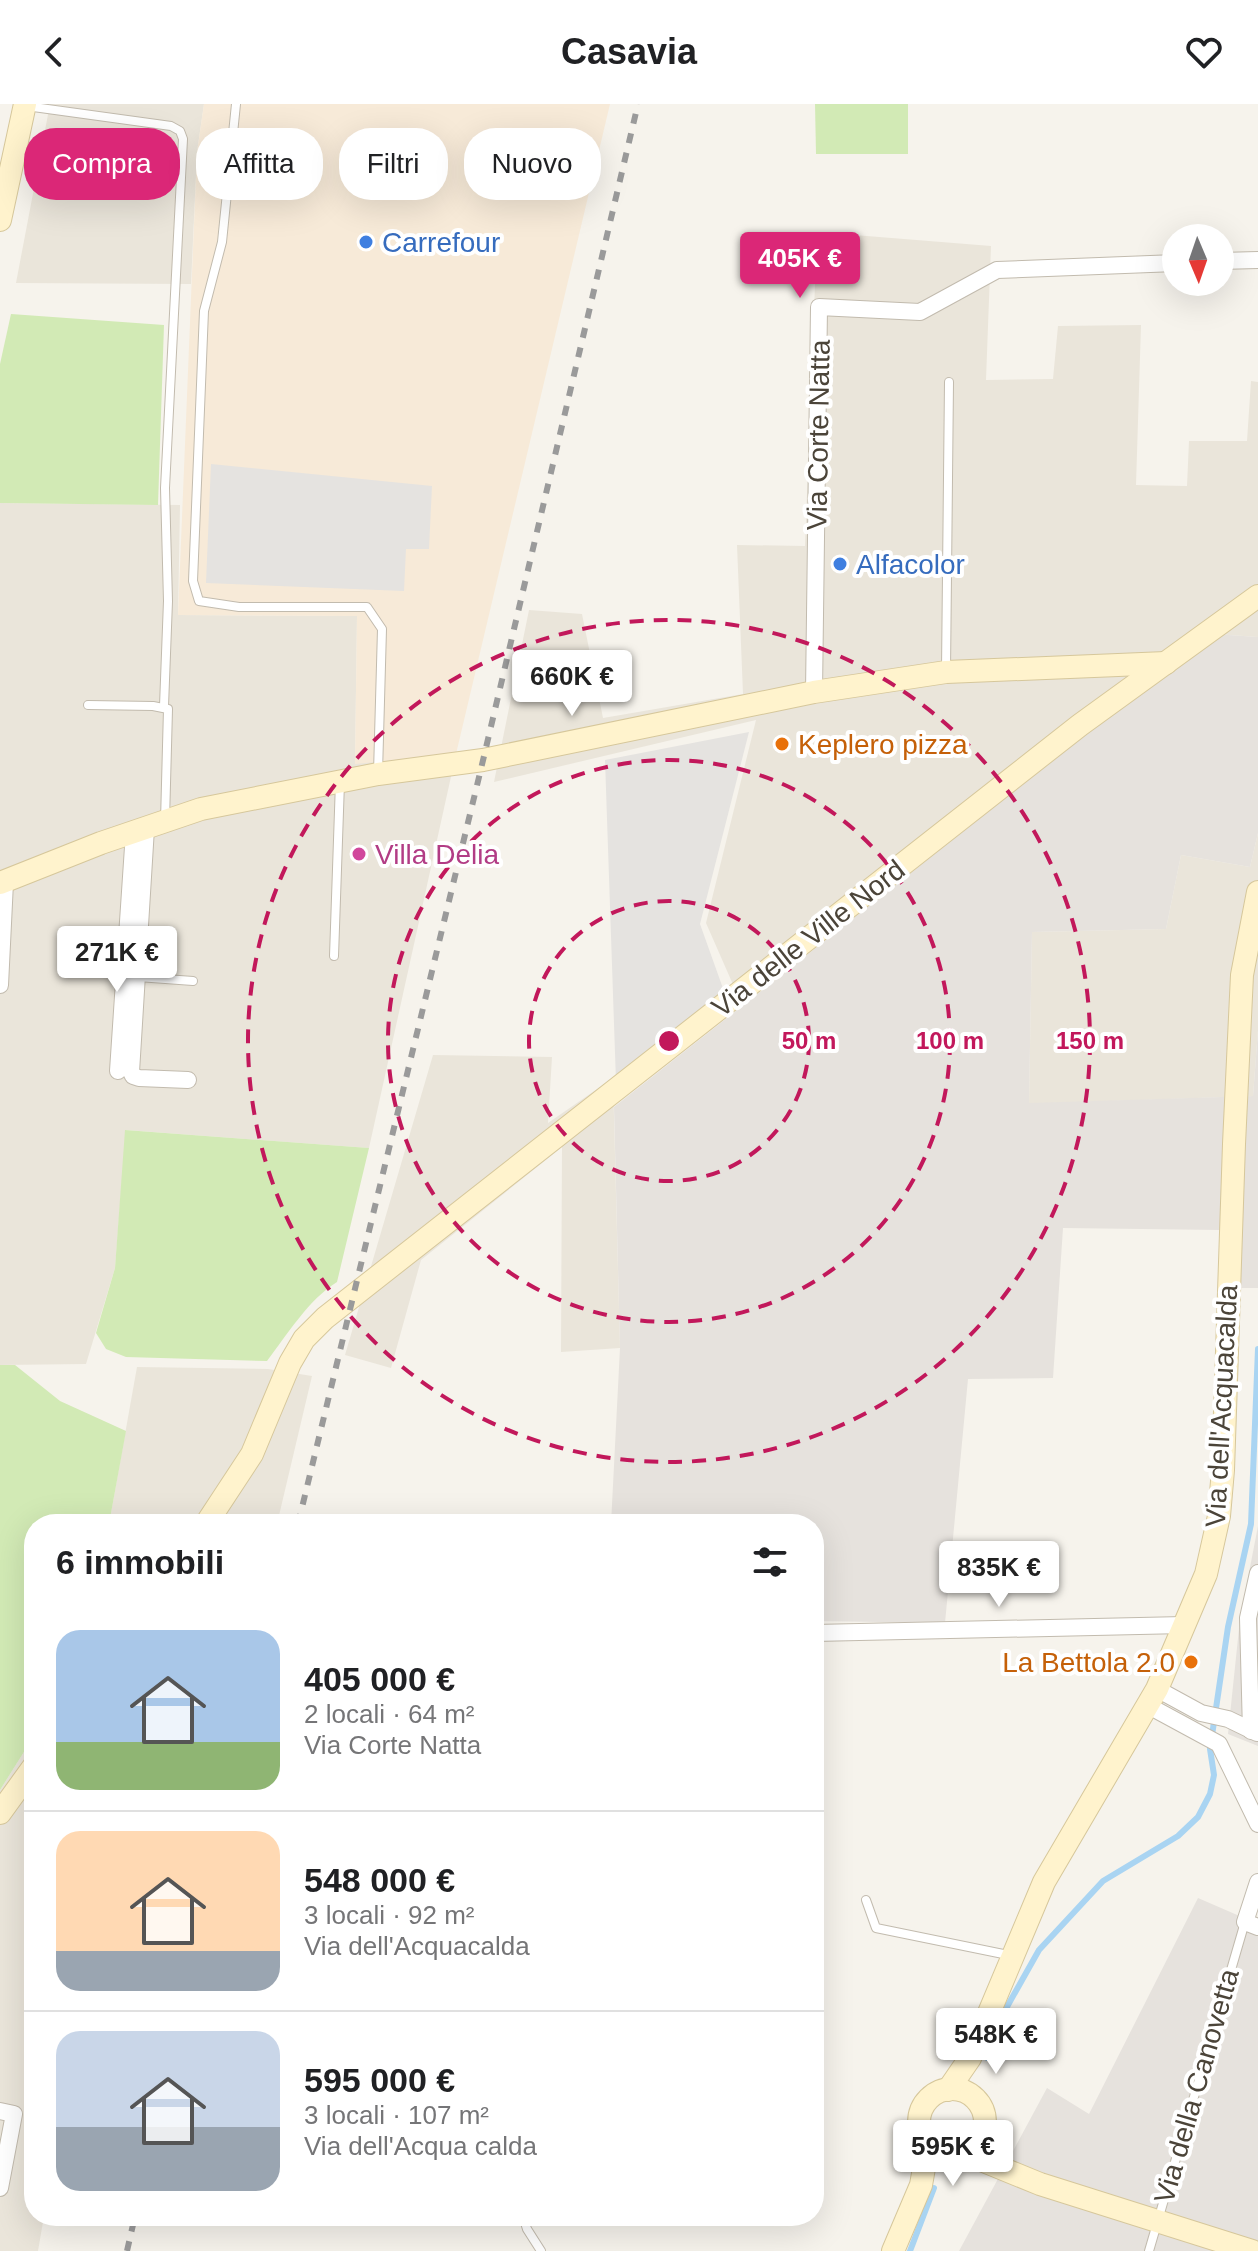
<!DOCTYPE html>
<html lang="it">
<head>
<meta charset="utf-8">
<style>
  :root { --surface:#fff; --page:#f2f2f2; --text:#202124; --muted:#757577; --line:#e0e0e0; --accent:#db2777 }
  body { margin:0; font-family:Arial,sans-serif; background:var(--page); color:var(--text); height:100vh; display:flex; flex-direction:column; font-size:30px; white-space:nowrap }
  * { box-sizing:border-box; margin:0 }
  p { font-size:26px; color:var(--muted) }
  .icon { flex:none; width:44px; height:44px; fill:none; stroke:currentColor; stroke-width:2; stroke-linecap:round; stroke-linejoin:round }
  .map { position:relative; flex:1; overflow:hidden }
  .details { position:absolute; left:24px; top:1410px; width:800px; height:712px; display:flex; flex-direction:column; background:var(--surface); border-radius:32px; box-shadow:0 8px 32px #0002 }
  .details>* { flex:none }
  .top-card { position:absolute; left:24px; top:24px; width:800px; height:72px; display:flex; gap:16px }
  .needle { width:52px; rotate:178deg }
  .controls { position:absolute; left:1162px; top:120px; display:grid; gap:16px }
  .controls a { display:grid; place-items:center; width:72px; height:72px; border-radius:50%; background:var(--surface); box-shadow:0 8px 32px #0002; font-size:40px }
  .price { position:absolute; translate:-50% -68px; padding:0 18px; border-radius:8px; background:#fff; color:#222; font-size:26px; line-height:52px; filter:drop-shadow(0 2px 4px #0008) }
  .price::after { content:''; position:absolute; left:50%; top:48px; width:24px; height:18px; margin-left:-12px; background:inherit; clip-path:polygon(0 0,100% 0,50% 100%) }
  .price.selected { background:var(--accent); color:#fff }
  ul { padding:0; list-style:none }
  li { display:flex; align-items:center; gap:24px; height:200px; padding:0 32px }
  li+li { border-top:2px solid var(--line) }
  li span { display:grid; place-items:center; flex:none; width:224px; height:160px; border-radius:24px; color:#555 }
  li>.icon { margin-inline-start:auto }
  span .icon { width:96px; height:96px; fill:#fffc; stroke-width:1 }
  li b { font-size:34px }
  h2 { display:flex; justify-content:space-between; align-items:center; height:96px; padding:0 32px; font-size:34px }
  .chip { padding:0 28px; border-radius:32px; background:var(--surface); box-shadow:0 8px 32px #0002; font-size:28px; line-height:72px }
  .chip.selected { background:var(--accent); color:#fff }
  header { display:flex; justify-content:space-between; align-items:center; height:104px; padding:0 32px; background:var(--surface); font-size:36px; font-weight:700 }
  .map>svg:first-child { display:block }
  .residential { fill:#eae5da }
  .commercial { fill:#f7ead8 }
  .industrial { fill:#e6e2dd }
  .green { fill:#d2eab5 }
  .parking { fill:#e5e3e0 }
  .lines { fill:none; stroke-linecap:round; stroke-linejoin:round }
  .stream { stroke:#a9d4f2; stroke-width:6 }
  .lane-casing { stroke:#c2bbae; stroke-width:10 }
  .street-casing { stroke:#c2bbae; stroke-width:18 }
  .secondary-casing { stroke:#d6c79b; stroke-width:24 }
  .lane { stroke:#fff; stroke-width:8 }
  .street { stroke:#fff; stroke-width:16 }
  .secondary { stroke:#fff3cd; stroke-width:22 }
  .rail { stroke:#9a9a9a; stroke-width:6; stroke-dasharray:10 10; stroke-linecap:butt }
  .ring { fill:none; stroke:#c2185b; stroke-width:4; stroke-dasharray:14 10 }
  .shop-dot { fill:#3f7fe0; stroke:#fff; stroke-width:3 }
  .food-dot { fill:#e8710a; stroke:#fff; stroke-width:3 }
  .hotel-dot { fill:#d1479c; stroke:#fff; stroke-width:3 }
  .labels { text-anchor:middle; stroke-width:8; stroke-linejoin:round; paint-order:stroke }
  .shop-label { font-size:28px; fill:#366cbe; stroke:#fff; text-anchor:start }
  .street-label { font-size:28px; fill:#4b4439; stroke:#fff }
  .food-label { font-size:28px; fill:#c56008; stroke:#fff; text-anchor:start }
  .hotel-label { font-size:28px; fill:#b23c85; stroke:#fff; text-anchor:start }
  .centre { fill:#c2185b; stroke:#fff; stroke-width:4 }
  .ring-label { font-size:24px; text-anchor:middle; font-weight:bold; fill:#c2185b; stroke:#fff; stroke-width:8; stroke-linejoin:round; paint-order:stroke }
</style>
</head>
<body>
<header><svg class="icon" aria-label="back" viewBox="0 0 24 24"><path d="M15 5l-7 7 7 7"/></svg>Casavia<svg class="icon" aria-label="heart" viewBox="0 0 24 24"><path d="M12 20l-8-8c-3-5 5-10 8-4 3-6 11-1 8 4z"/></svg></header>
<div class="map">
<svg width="1258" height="2147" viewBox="0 0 1258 2147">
  <rect width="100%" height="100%" fill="#f6f3ec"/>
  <!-- residential -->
  <g class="residential">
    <path d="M50 0H204L197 48 191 180 16 179Z"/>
    <path d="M817 128 991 142 986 276 1053 275 1058 222 1141 221 1136 381 1187 382 1189 337H1247L1251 277 1258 278V533L1214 530 742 901 706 819 756 616 494 678 529 506 582 510 603 614 743 590 737 441 805 442Z"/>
    <path d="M0 399 180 401 178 511 357 512 355 659 456 650 369 1044 126 1026 115 1164 86 1260 0 1261Z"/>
    <path d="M1258 729V926L1253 992 1029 1000 1032 828 1166 825 1181 751 1250 763Z"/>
    <path d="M433 951 552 953 548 1019 613 974 620 1244 561 1248 562 1043 421 1156 391 1264 345 1251Z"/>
    <path d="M137 1263 268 1265 312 1272 277 1420H109Z"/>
    <path d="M34 1632V2112H44L38 2147H0V1686Z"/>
  </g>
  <!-- commercial -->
  <path class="commercial" d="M204 0H610L456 650 355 660 357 512 178 511 197 48Z"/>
  <!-- industrial -->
  <g class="industrial">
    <path d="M1214 530 1258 533V729L1250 763 1181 751 1166 825 1032 828 1029 999 1253 992 1258 926V1184H1218L1220 1126 1063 1124 1053 1274 968 1275 945 1519 814 1517V1420H611L620 1244 614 1003Z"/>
    <path d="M1258 1422V1642L1228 1630 1240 1515Z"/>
    <path d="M1198 1794 1258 1820V2147H959L1047 1984 1089 2010Z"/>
  </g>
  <!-- green -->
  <g class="green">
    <path d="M815 0H908V50H816Z"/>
    <path d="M11 210 164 221 158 401 0 399V260Z"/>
    <path d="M125 1026 369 1044 337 1178C309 1195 287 1231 267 1257L126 1253 106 1245 96 1229 115 1164Z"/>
    <path d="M0 1261H15L60 1297 126 1327 109 1420H34V1632L0 1686Z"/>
  </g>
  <!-- parking -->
  <g class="parking">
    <path d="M211 360 432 382 429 445H406L404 487 206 479Z"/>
    <path d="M749 628 700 820 725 890 616 978 605 656Z"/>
  </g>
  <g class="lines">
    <!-- stream -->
    <g class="stream">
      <path d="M987 1954 1008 1901 1039 1846 1103 1777 1178 1732 1198 1713 1210 1690 1214 1671 1210 1645 1228 1523 1251 1420 1258 1245"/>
      <path d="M910 2147 934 2084"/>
    </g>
    <defs>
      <g id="lane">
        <path d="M236 0 222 138 204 207 193 477 199 497 239 503H367L382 525 378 669"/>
        <path d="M26 2 171 22 180 27 183 35 165 384 168 497 164 602"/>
        <path d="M946 567 949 278"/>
        <path d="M88 601 153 602 168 605 165 717"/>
        <path d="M334 852 340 678"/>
        <path d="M138 873 193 877"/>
        <path d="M866 1796 876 1824 1013 1852"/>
        <path d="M523 2112 527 2125 541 2147"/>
        <path d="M1149 2147 1245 1818"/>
      </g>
      <g id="street">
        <path d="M1220 157 1258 156"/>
        <path d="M814 588 819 203 920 208 997 166 1176 159"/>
        <path d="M146 724 131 968 133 972 139 974 188 976"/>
        <path d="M0 881 5 778"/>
        <path d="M118 967 134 728"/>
        <path d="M814 1529 1184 1521"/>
        <path d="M1157 1585 1201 1609 1228 1615 1257 1629"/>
        <path d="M1147 1601 1219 1640 1258 1720"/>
        <path d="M1251 1627 1248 1514 1258 1469"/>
        <path d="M1258 1778 1245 1818 1258 1823"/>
        <path d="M0 2007 14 2010 0 2084"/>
      </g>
      <g id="secondary">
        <path d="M0 116 25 0"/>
        <path d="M0 779 101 739 201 705 378 670 483 656 814 588 946 568 1166 559"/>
        <path d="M206 1420 252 1350 290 1259 304 1235 325 1214 1080 621 1258 492"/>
        <path d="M0 1709 34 1662"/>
        <circle cx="952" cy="2018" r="33"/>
        <path d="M948 1986 970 1954 1044 1778 1157 1585 1206 1470 1219 1412 1223 1366 1234 1040 1242 871 1258 788"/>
        <path d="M964 2049 1040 2080 1252 2147"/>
        <path d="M893 2147 921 2081 928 2041"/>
      </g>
    </defs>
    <!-- lane casing -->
    <use href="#lane" class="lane-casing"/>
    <!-- street casing -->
    <use href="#street" class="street-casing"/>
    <!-- secondary casing -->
    <use href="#secondary" class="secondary-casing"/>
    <!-- lane -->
    <use href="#lane" class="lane"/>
    <!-- street -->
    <use href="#street" class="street"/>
    <!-- secondary -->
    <use href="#secondary" class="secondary"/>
    <!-- rail -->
    <g class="rail">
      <path d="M298 1420 480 669 638 0"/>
      <path d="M127 2147 135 2112"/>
    </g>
  </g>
  <!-- distance rings -->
  <g class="ring">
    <circle cx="669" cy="937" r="140"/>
    <circle cx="669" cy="937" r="281"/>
    <circle cx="669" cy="937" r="421"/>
  </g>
  <!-- markers -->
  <g class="shop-dot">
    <circle cx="366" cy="138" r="8"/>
    <circle cx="840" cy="460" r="8"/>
  </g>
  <g class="food-dot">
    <circle cx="782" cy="640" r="8"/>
    <circle cx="1191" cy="1558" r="8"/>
  </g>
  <circle class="hotel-dot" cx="359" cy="750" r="8"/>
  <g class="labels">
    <!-- shop labels -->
    <g class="shop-label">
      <text x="382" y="148">Carrefour</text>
      <text x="856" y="470">Alfacolor</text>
    </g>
    <!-- street labels -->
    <g class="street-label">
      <text transform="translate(818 331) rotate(-89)" y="10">Via Corte Natta</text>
      <text transform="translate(808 834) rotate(-38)" y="10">Via delle Ville Nord</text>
      <text transform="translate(1221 1302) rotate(-87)" y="10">Via dell'Acquacalda</text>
      <text transform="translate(1196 1982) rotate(-74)" y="10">Via della Canovetta</text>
    </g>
    <!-- food labels -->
    <g class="food-label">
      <text x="798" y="650">Keplero pizza</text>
      <text x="1175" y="1568" text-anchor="end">La Bettola 2.0</text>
    </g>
    <!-- hotel labels -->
    <g class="hotel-label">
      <text x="375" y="760">Villa Delia</text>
    </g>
  </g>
  <circle cx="669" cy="937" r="12" class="centre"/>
  <g class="ring-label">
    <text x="809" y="945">50 m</text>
    <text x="950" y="945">100 m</text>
    <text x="1090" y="945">150 m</text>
  </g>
</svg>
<div class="controls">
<a><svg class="needle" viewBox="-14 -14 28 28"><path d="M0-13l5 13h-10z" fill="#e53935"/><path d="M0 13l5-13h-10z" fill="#757577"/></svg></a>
</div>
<b class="price selected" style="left:800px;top:196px">405K €</b>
<b class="price" style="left:572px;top:614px">660K €</b>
<b class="price" style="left:117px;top:890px">271K €</b>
<b class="price" style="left:999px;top:1505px">835K €</b>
<b class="price" style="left:996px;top:1972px">548K €</b>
<b class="price" style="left:953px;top:2084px">595K €</b>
<div class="top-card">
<a class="chip selected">Compra</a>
<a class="chip">Affitta</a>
<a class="chip">Filtri</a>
<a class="chip">Nuovo</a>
</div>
<section class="details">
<h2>6 immobili<svg class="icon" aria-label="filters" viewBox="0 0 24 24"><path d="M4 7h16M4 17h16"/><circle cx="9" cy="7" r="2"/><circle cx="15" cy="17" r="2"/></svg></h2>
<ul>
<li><span style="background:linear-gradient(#a9c7e8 70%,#8fb573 0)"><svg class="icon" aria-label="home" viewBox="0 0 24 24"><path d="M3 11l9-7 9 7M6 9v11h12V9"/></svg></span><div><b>405 000 €</b><p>2 locali · 64 m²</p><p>Via Corte Natta</p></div></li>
<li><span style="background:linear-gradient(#ffd9b3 75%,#9aa5b1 0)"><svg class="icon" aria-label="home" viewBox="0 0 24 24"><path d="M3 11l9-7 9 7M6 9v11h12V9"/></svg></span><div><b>548 000 €</b><p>3 locali · 92 m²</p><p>Via dell'Acquacalda</p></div></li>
<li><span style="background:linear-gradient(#c9d6e8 60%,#9aa5b1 0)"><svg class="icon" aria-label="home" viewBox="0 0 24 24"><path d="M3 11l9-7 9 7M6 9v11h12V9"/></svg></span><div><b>595 000 €</b><p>3 locali · 107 m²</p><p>Via dell'Acqua calda</p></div></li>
</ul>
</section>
</div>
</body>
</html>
